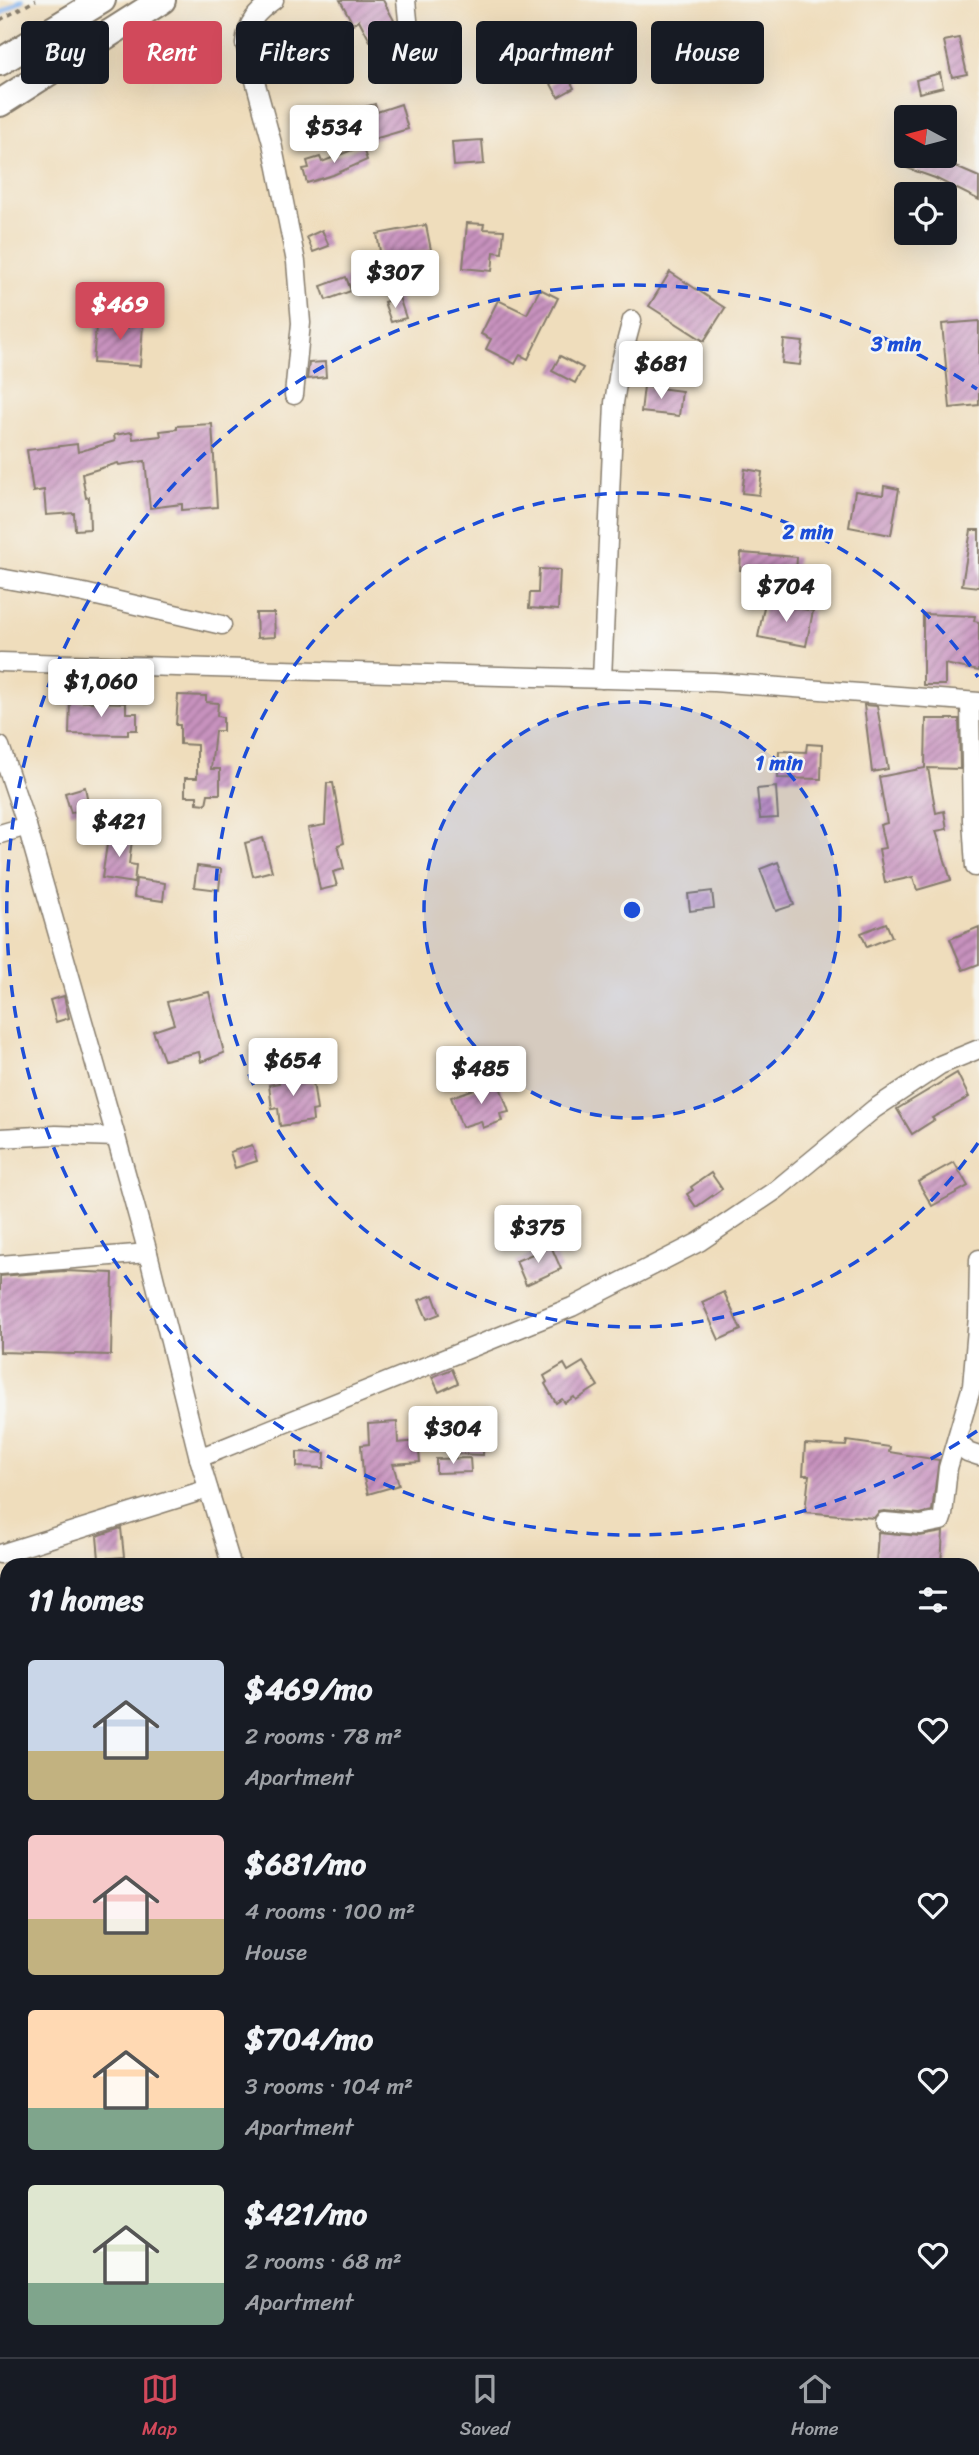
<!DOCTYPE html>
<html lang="en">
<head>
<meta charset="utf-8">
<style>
  :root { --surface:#171b24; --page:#242831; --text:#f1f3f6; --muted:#9ea1a6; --line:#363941; --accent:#d1495b }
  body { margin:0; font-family:Sriracha,sans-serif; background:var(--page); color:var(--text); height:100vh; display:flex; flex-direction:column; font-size:26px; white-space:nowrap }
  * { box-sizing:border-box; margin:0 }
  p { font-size:23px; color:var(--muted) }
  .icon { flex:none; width:38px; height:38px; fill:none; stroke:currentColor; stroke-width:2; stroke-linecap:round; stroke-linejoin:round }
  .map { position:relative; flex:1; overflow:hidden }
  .panel { position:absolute; left:0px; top:1558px; width:980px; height:800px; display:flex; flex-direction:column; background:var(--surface); border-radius:21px 21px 0 0; box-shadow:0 7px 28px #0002 }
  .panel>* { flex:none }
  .hud { position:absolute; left:21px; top:21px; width:938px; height:63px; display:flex; gap:14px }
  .needle { width:46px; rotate:277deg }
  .fabs { position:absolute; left:894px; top:105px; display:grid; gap:14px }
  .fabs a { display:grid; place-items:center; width:63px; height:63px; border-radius:7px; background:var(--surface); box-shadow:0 7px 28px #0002; font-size:35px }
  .price { position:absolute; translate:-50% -60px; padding:0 16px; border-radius:7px; background:#fff; color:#222; font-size:23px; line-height:46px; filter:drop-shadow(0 2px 4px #0008) }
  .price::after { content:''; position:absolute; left:50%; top:42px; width:21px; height:16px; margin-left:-10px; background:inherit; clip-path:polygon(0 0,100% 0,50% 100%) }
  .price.current { background:var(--accent); color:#fff }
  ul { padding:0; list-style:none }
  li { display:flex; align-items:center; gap:21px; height:175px; padding:0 28px }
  li span { display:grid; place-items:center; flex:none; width:196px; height:140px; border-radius:7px; color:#555 }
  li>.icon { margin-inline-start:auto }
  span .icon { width:84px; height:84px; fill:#fffc; stroke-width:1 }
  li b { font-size:30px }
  h2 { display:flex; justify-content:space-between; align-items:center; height:84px; padding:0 28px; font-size:30px }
  .pill { padding:0 24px; border-radius:7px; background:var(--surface); box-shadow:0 7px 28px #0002; font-size:24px; line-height:63px }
  .pill.current { background:var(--accent); color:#fff }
  .menu { display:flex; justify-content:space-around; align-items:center; height:98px; border-top:2px solid var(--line); background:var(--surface); font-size:19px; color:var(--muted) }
  .menu a { display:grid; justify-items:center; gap:4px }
  .menu .current { color:var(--accent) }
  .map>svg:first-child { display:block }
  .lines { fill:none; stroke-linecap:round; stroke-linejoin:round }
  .stream { stroke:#83b2ed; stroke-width:5 }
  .building { fill:url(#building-hatch) }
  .minor-casing { stroke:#867c6c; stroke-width:21 }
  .highway-casing { stroke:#867c6c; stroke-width:30 }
  .path { stroke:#867c6c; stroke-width:3.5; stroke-dasharray:5 5; stroke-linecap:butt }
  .minor { stroke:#fff; stroke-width:18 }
  .highway { stroke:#fff; stroke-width:26 }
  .ring { fill:none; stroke:#1d4ed8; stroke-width:3.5; stroke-dasharray:12 9 }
  .centre { fill:#1d4ed8; stroke:#f6f6f2; stroke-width:3.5 }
  .ring-label { font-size:21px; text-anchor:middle; font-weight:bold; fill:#1d4ed8; stroke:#f6f6f2; stroke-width:5; stroke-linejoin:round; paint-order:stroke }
</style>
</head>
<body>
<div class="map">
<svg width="979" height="2357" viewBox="0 0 979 2357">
  <defs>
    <pattern id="building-hatch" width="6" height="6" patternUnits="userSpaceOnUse" patternTransform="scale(1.75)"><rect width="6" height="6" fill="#c792be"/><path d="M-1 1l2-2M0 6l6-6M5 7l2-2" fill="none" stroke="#a1769a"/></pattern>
  </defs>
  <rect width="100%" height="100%" fill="#f6f6f2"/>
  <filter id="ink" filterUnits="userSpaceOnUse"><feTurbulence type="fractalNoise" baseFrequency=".0143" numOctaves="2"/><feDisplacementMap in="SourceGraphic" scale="14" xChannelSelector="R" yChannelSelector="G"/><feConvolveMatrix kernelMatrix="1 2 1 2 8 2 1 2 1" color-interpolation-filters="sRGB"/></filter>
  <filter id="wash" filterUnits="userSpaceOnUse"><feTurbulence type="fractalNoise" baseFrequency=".00686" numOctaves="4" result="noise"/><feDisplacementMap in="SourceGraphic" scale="28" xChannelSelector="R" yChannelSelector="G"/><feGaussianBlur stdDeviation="1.57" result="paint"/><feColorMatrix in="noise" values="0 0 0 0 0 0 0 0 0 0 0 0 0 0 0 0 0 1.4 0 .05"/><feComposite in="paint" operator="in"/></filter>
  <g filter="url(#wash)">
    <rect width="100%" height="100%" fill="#efddbc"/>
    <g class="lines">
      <!-- stream -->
      <path class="stream" d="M0 14 22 0"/>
    </g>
    <g id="blocks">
      <!-- building -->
      <g class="building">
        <path d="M340 0H383L397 26 370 41 359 20 353 24Z"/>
        <path d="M573 32 580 44 565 55 557 42Z"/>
        <path d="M959 38 967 74 952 77 944 41Z"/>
        <path d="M940 73 943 87 919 93 916 80Z"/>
        <path d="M567 75 574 88 558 97 551 84Z"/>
        <path d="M375 104 377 112 401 104 408 129 364 142 355 110Z"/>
        <path d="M482 140 484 164 454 166 452 142Z"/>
        <path d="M362 146 367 160 333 175 307 183 303 169 309 168 307 161 320 157 322 162Z"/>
        <path d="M905 153 906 156 940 166 942 161 979 177V200L935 178 901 166Z"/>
        <path d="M467 223 484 224 483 229 504 230 502 253 494 252 492 271 463 268Z"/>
        <path d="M426 225 431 250 415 253 417 265 400 263 399 260 382 263 377 234Z"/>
        <path d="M322 230 329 246 313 252 307 237Z"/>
        <path d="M670 272 725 308 704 341 649 306Z"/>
        <path d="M346 277 351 291 326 300 321 286Z"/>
        <path d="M540 289 558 298 528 359 520 355 515 364 486 349 491 339 481 334 498 300 527 314Z"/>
        <path d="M399 297 406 318 391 322 384 302Z"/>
        <path d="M129 310 144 311 140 366 93 363 96 326 128 328Z"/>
        <path d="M979 321V405L950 408 942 324Z"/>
        <path d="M784 340 803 342 800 365 782 363Z"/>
        <path d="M646 351 661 353 657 381 643 379Z"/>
        <path d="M560 356 583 368 575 383 552 371Z"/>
        <path d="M325 362 326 377 307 379 309 363Z"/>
        <path d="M644 386 682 391 679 416 641 412Z"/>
        <path d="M212 424 217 507 182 510V504L150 508 145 461 119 465 118 463 82 474 86 498 89 497 90 529 75 530 74 513 46 515 44 490 33 492 27 450 77 444 78 452 115 441 114 435 132 432 133 439 161 436 160 431 177 429V426Z"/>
        <path d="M745 469 762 472 759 495 742 493Z"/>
        <path d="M884 486 899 489 891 535 849 527 855 491 883 495Z"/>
        <path d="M971 530H979V587L962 585Z"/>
        <path d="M741 553 797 557 796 574 740 570Z"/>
        <path d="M539 569 560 570 558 610 529 608 530 593H538Z"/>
        <path d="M765 602 813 611 806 646 758 637Z"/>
        <path d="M256 613H274L275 637 257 638Z"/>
        <path d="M923 614 975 616 974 621 979 622V671L945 664V685H923Z"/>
        <path d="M178 695 206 696V702L218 703 217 716 223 717V731H215L211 769H220V794H208L206 804 197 803V796H185V778H197V745L180 744V725H176Z"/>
        <path d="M70 701 126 703V713H137V730H128V735L69 734Z"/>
        <path d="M864 705 877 706 888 769 872 772Z"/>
        <path d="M926 719H959L960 769 928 768 936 813 944 811 947 829 936 831 951 880 917 890 913 877 885 883 879 849 885 848 880 825 887 823 879 777 925 768Z"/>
        <path d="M807 744 822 745 821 779 778 778 779 751 806 752Z"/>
        <path d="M327 783H333L344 843 338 845 344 869 333 872 337 886 320 890 308 828 325 825Z"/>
        <path d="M85 787 89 807 71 813 65 793Z"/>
        <path d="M776 787 778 818 760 819 757 789Z"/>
        <path d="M109 831 124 834 123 839 132 840 129 864 136 865 134 883 102 878Z"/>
        <path d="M263 838 272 871 253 876 245 843Z"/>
        <path d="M778 862 794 905 776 911 760 869Z"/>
        <path d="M197 866 221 869 219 890 194 887Z"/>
        <path d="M136 879 165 883 163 901 134 897Z"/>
        <path d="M712 891 714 908 690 911 688 894Z"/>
        <path d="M886 923 892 937 867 947 861 933Z"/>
        <path d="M979 927V964L963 970 950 939Z"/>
        <path d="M209 992 224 1053 201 1062 199 1052 164 1060 153 1031 174 1024 167 1002Z"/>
        <path d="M64 996 69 1018 56 1022 50 1000Z"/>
        <path d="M304 1070 306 1083 313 1082 317 1110 312 1111 313 1121 280 1126 278 1108 272 1109 269 1085 279 1083 278 1074Z"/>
        <path d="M957 1073 969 1097 932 1118 934 1120 912 1134 897 1109Z"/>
        <path d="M498 1081 509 1112 500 1114 502 1121 483 1128 481 1121 462 1127 451 1097Z"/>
        <path d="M252 1145 257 1161 235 1168 230 1152Z"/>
        <path d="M954 1162 968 1186 932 1206 918 1182Z"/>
        <path d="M711 1173 722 1189 696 1207 687 1194 693 1190 691 1187Z"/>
        <path d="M551 1246 561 1269 526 1285 516 1261Z"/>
        <path d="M64 1271 113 1273 111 1355 0 1352V1276Z"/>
        <path d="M724 1292 741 1330 719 1340 702 1302Z"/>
        <path d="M433 1295 440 1314 427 1319 419 1300Z"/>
        <path d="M583 1362 598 1386 576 1400 574 1397 565 1403 562 1399 556 1403 545 1384 547 1382 544 1376 564 1364 568 1371Z"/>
        <path d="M452 1369 458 1383 439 1392 432 1377Z"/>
        <path d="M397 1422 398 1443 418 1441 420 1462 393 1464 399 1485 368 1494 363 1475 361 1445 369 1444 368 1424Z"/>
        <path d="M459 1427 484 1428 483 1455 458 1454Z"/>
        <path d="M847 1441 890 1447 889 1452 939 1460 932 1511 920 1514 884 1511 879 1512 874 1518 805 1512 809 1475H803L805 1444 846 1446Z"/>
        <path d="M297 1452 325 1453 324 1468 297 1467Z"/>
        <path d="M470 1458 471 1472 436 1473V1459Z"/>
        <path d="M121 1528 124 1557 99 1559 97 1536Z"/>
        <path d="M878 1532 920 1536 943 1532 941 1564H876Z"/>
      </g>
    </g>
  </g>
  <g filter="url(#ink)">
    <use href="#blocks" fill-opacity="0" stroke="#867c6c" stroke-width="2"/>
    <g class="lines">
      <defs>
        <g id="minor">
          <path d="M274 0C257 12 247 22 245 44L272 143 296 262 301 323 294 395"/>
          <path d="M406 0 412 60"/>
          <path d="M0 578 84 593 222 625"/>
          <path d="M0 662 714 682 979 702"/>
          <path d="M602 679 614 403 620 365 632 320"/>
          <path d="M970 702 972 820 975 867"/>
          <path d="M0 746 27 826 116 1137 148 1253 199 1458 231 1564"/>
          <path d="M0 834 27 826"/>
          <path d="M0 1138 56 1135 116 1137"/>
          <path d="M0 1265 148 1253"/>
          <path d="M958 1439 967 1452 979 1456"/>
          <path d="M199 1458 572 1307 699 1242 776 1190 874 1109 940 1065 979 1049"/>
          <path d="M884 1522 921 1525 941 1521 943 1515 948 1468 972 1386 978 1317 979 1259"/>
          <path d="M0 1554 208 1489"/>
          <path d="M973 2228 979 2227"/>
          <path d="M437 2350 439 2357"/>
          <path d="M200 2357 239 2350"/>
        </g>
        <g id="highway">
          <path d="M0 62 102 0"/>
          <path d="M0 103 162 0"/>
        </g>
      </defs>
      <!-- minor casing -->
      <use href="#minor" class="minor-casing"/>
      <!-- highway casing -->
      <use href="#highway" class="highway-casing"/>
      <!-- path -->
      <path class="path" d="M0 20 36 0"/>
      <!-- minor -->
      <use href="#minor" class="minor"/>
      <!-- highway -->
      <use href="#highway" class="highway"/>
    </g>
  </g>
  <!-- distance rings -->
  <circle cx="632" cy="910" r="208" fill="#1d4ed8" fill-opacity=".12"/>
  <g class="ring">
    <circle cx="632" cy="910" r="208"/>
    <path d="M978 1143A417 417 0 1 1 978 677"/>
    <path d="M977 1431A625 625 0 1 1 977 389"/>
  </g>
  <circle cx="632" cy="910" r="10" class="centre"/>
  <g class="ring-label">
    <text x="896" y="351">3 min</text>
    <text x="808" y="539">2 min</text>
    <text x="779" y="770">1 min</text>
  </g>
</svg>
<div class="fabs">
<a><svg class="needle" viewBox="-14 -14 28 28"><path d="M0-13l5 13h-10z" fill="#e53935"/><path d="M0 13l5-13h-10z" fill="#9ea1a6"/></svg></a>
<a><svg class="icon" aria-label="locate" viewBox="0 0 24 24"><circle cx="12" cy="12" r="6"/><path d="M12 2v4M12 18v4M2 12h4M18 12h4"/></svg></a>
</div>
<b class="price" style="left:334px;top:165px">$534</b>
<b class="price" style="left:395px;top:310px">$307</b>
<b class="price current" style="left:120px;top:342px">$469</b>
<b class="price" style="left:661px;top:401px">$681</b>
<b class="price" style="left:786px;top:624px">$704</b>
<b class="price" style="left:101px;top:719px">$1,060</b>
<b class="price" style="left:119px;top:859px">$421</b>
<b class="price" style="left:293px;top:1098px">$654</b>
<b class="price" style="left:481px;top:1106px">$485</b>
<b class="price" style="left:538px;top:1265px">$375</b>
<b class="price" style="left:453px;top:1466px">$304</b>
<div class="hud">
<a class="pill">Buy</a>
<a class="pill current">Rent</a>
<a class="pill">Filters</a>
<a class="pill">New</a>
<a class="pill">Apartment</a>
<a class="pill">House</a>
</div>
<section class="panel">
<h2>11 homes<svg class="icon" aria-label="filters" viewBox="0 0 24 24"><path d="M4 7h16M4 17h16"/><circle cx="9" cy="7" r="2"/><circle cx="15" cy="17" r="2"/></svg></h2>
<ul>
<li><span style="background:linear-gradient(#c9d6e8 65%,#c2b280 0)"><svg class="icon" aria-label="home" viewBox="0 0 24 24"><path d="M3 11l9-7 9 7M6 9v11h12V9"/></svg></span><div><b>$469/mo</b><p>2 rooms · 78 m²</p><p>Apartment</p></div><svg class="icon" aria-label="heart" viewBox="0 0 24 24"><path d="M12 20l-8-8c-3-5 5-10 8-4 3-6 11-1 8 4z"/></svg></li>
<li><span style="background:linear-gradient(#f6c9c9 60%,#c2b280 0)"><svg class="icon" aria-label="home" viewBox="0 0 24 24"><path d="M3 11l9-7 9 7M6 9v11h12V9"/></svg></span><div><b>$681/mo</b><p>4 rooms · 100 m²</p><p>House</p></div><svg class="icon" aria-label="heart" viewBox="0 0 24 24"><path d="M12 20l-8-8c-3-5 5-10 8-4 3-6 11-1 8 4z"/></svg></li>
<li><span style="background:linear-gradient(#ffd9b3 70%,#7fa58c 0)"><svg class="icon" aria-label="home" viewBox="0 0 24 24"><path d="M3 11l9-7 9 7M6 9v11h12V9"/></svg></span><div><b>$704/mo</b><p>3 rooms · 104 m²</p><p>Apartment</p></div><svg class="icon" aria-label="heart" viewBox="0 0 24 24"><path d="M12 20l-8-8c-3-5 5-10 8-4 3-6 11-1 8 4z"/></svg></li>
<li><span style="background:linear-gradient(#dfe7d0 70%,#7fa58c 0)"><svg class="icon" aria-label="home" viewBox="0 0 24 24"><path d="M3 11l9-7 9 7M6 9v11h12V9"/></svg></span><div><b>$421/mo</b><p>2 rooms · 68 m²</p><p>Apartment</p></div><svg class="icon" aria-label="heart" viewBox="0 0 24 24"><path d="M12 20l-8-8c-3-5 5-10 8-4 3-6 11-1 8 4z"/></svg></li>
</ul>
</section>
</div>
<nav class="menu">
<a class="current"><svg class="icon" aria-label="map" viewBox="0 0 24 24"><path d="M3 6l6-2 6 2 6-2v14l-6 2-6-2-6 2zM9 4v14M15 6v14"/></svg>Map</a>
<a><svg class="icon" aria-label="saved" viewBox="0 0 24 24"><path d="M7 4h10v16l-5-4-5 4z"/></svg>Saved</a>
<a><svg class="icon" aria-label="home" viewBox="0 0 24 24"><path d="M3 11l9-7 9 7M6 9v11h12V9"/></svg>Home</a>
</nav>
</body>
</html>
